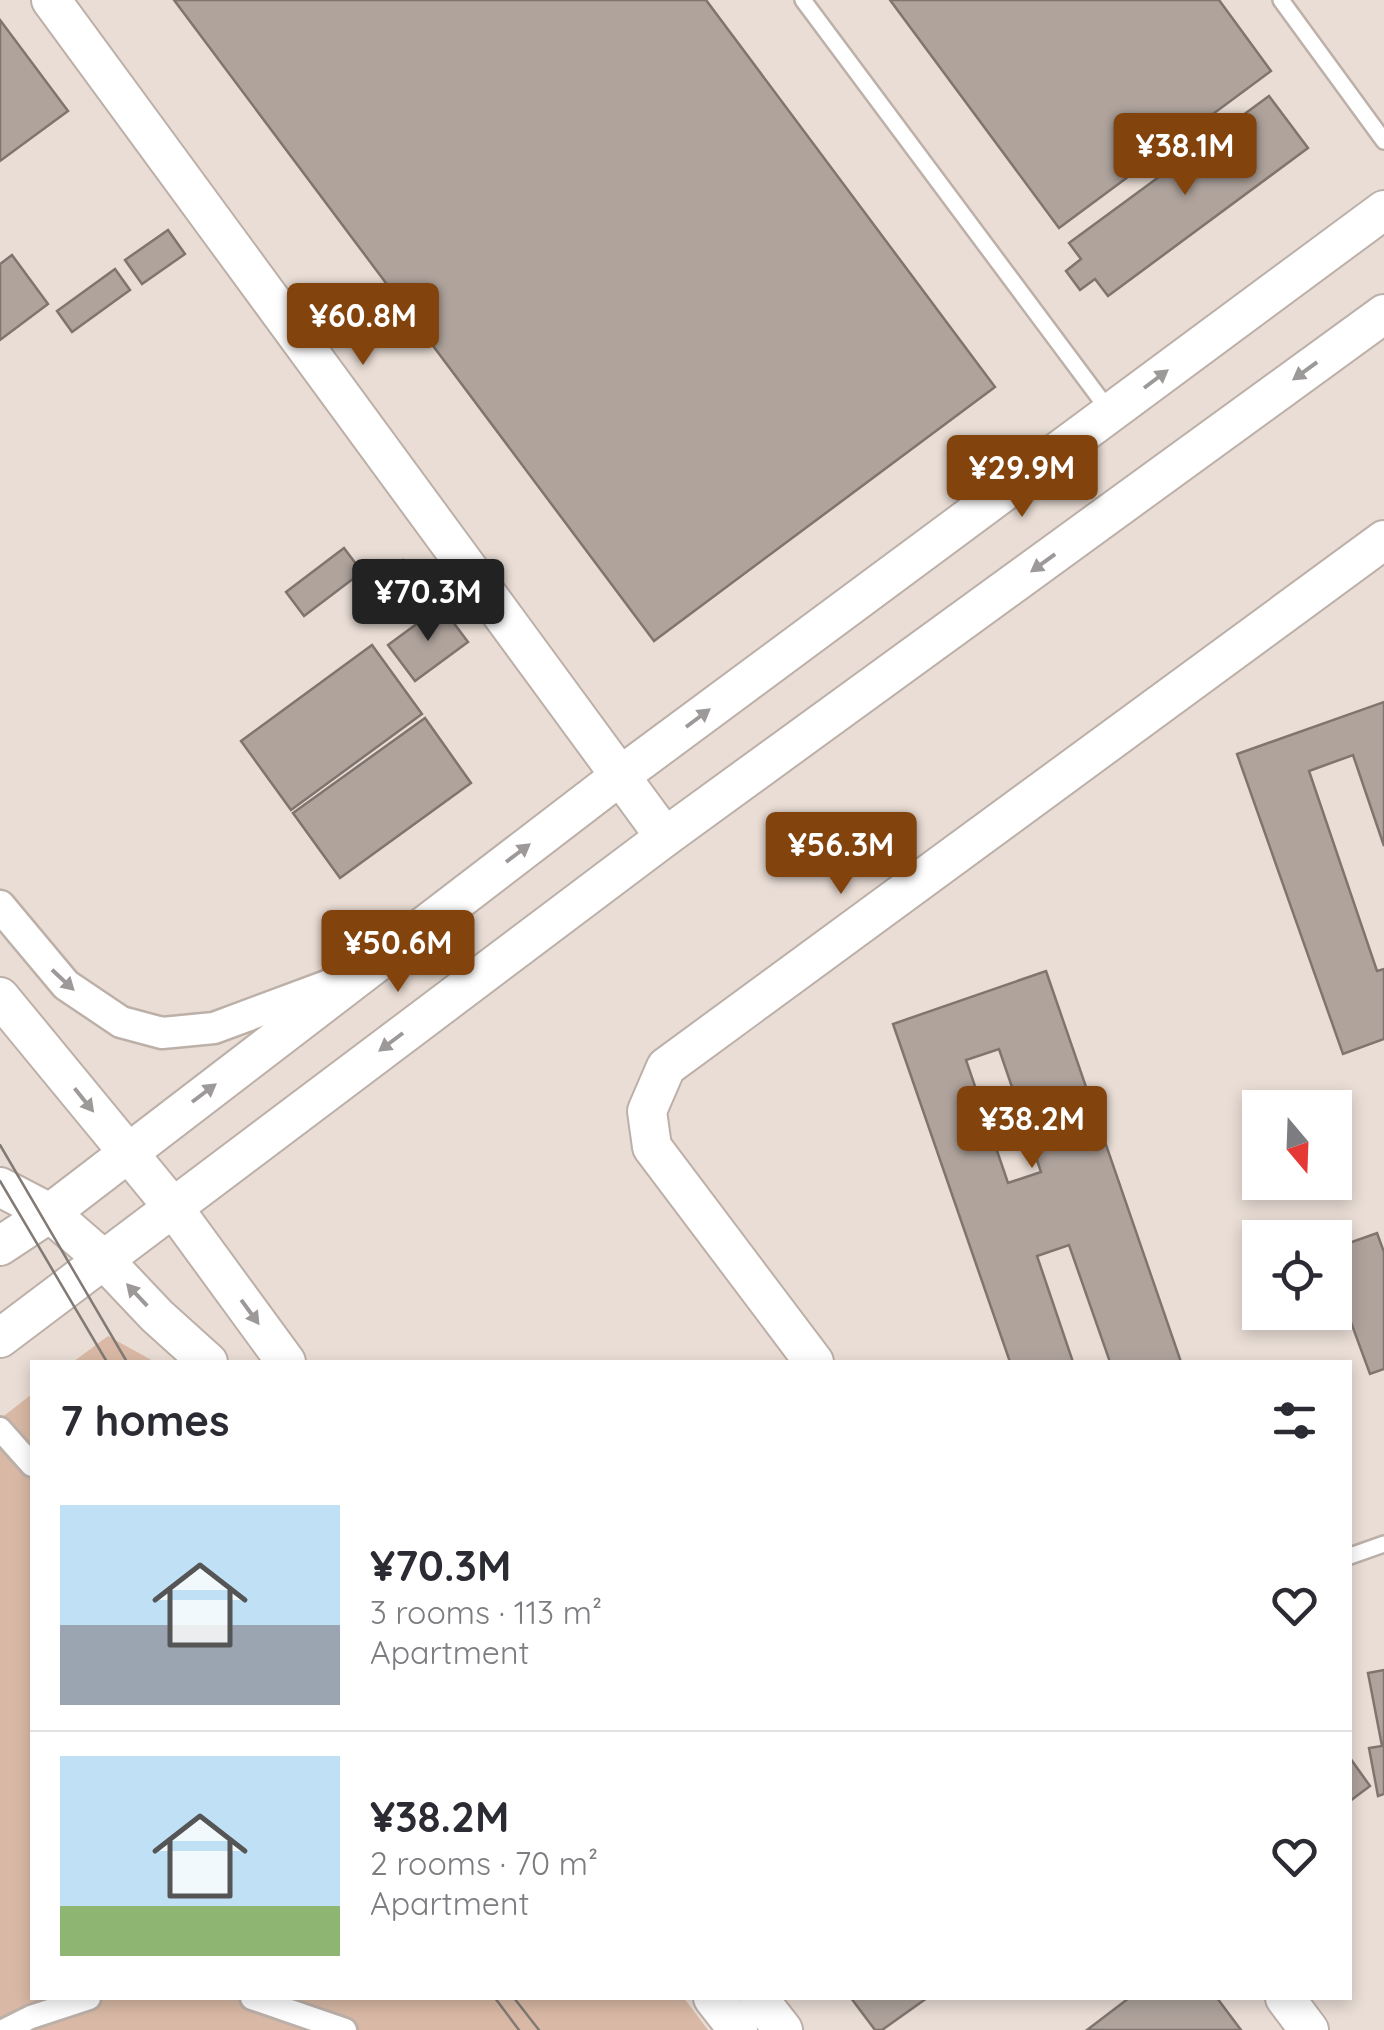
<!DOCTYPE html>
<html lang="en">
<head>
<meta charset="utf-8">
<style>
  :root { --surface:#fff; --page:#f2f2f3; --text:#2b2b33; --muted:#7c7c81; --line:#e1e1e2; --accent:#83430c }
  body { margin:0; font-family:Quicksand,sans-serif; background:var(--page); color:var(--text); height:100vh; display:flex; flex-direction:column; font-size:38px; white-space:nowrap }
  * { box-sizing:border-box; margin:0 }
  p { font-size:32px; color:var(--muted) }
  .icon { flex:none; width:55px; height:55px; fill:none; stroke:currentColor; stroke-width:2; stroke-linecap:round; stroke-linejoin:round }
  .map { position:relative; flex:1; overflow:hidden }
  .side { position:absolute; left:30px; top:1360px; width:1322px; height:640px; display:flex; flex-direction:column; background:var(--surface); border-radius:0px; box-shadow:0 5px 15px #0003 }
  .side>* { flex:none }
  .needle { width:65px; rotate:161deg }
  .tools { position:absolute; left:1242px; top:1090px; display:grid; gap:20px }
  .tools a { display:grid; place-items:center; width:110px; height:110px; border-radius:0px; background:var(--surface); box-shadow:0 5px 15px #0003; font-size:50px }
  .price { position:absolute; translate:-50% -85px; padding:0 22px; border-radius:10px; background:var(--accent); color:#fff; font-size:32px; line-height:65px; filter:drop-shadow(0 2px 5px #0008) }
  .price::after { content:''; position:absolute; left:50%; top:60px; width:30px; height:22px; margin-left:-15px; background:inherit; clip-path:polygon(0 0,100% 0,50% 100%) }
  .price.selected { background:#222; color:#fff }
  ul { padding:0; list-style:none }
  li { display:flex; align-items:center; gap:30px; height:250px; padding:0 30px }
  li+li { border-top:2px solid var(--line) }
  li span { display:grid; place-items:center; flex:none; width:280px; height:200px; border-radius:0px; color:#555 }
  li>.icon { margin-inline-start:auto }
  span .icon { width:120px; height:120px; fill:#fffc; stroke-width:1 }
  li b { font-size:42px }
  h2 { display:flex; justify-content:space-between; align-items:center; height:120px; padding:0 30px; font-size:42px }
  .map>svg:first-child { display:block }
  .green { fill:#d9b9a5 }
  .building { fill:#afa39c; stroke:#80756e; stroke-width:2.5; fill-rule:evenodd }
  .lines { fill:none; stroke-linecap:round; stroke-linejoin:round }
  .service-casing { stroke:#bcb0a9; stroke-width:20 }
  .pedestrian-casing { stroke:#bcb0a9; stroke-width:28 }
  .minor-casing { stroke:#bcb0a9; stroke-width:35 }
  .tertiary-casing { stroke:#bcb0a9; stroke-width:42 }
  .service { stroke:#fff; stroke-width:15 }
  .pedestrian { stroke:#fff; stroke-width:22 }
  .minor { stroke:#fff; stroke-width:30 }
  .tertiary { stroke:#fff; stroke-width:38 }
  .tram { stroke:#827a75; stroke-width:2.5 }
  .oneway { fill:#9c9998 }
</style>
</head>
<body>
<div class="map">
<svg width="1384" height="2030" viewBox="0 0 1384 2030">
  <rect width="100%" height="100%" fill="#e9ddd5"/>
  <!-- green -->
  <g class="green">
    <path d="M108 1336 155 1362H73Z"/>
    <path d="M32 1394V1998H684L708 2030H0V1419Z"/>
  </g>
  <!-- building -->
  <g class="building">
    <path d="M174 0H706L995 387 654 641Z"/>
    <path d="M890 0H1219L1271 71 1059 228Z"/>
    <path d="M0 20 68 111 0 161Z"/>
    <path d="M1269 96 1308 148 1108 296 1095 279 1080 290 1066 271 1081 259 1069 243Z"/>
    <path d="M168 230 185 254 142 284 125 260Z"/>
    <path d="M12 255 48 304 0 340V264Z"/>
    <path d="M115 269 130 290 72 332 57 311Z"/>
    <path d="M344 548 362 572 304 616 286 592Z"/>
    <path d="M403 560 423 587 403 602 382 575Z"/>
    <path d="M441 606 468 642 415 681 388 645Z"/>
    <path d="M372 645 422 714 291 810 241 741Z"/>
    <path d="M1384 702V846L1353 755 1309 771 1377 971 1384 969V1039L1343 1054 1237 754Z"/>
    <path d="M425 718 471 783 340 878 293 813Z"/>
    <path d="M1046 971 1181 1362H1110L1069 1245 1037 1256 1073 1362H1010L893 1024ZM999 1049 1041 1172 1008 1183 966 1060Z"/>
    <path d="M1377 1233 1384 1252V1369L1370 1374 1335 1279V1248Z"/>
    <path d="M1384 1670V1794L1378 1796 1369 1748 1382 1746 1368 1673Z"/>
    <path d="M1350 1758 1370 1786 1350 1801Z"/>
    <path d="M851 1998H927L882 2030H875Z"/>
    <path d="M1129 1998H1217L1241 2030H1087Z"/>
  </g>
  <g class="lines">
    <defs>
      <g id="service">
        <path d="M803 0 1110 412"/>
        <path d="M1281 0 1384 141"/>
        <path d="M1350 1556 1384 1544"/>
      </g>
      <g id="pedestrian">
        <path d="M0 1429 32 1465"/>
        <path d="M252 1998 345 2030"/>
        <path d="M5 2030 31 2017 89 1998"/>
      </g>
      <path id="minor" d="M0 906 66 985 121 1022 162 1033 214 1028 343 980"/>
      <g id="tertiary">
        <path d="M51 0 665 837"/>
        <path d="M0 997 172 1206 286 1362"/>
        <path d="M0 1187 50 1213 103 1259 157 1316 208 1362"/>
        <path d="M0 1246 50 1213 620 776 1384 210"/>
        <path d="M0 1338 665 837 1384 314"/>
        <path d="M814 1362 652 1147 647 1111 666 1067 1384 540"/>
        <path d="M713 1998 738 2030"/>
        <path d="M758 1998 783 2030"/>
        <path d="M1285 1998 1309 2030"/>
      </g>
    </defs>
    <!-- service casing -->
    <use href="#service" class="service-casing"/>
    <!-- pedestrian casing -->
    <use href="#pedestrian" class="pedestrian-casing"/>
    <!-- minor casing -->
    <use href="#minor" class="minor-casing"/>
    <!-- tertiary casing -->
    <use href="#tertiary" class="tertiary-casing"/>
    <!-- service -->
    <use href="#service" class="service"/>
    <!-- pedestrian -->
    <use href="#pedestrian" class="pedestrian"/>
    <!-- minor -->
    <use href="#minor" class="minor"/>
    <!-- tertiary -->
    <use href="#tertiary" class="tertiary"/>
    <!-- tram -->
    <g class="tram">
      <path d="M0 1145 127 1362"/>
      <path d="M0 1181 107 1362"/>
      <path d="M495 1998 519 2030"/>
      <path d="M514 1998 539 2030"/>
    </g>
  </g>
  <!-- one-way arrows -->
  <defs><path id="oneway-solid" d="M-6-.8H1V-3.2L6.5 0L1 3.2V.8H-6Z" transform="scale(2.5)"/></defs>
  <g class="oneway">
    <use href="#oneway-solid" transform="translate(1305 371) rotate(144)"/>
    <use href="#oneway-solid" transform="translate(1156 379) rotate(-37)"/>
    <use href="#oneway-solid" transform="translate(1043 563) rotate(144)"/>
    <use href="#oneway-solid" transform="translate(698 718) rotate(-37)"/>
    <use href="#oneway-solid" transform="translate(518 853) rotate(-37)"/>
    <use href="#oneway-solid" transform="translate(63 980) rotate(43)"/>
    <use href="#oneway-solid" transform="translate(391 1042) rotate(143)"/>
    <use href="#oneway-solid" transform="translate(204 1093) rotate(-37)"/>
    <use href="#oneway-solid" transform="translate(84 1100) rotate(51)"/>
    <use href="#oneway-solid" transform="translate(137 1295) rotate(-133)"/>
    <use href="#oneway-solid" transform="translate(250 1312) rotate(54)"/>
  </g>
</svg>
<div class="tools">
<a><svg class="needle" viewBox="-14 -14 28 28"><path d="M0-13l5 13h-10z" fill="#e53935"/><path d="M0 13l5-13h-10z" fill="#7c7c81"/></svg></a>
<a><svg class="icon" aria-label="locate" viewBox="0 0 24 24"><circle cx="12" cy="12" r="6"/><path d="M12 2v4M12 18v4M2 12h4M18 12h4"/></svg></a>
</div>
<b class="price" style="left:1185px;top:198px">¥38.1M</b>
<b class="price" style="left:363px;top:368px">¥60.8M</b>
<b class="price" style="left:1022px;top:520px">¥29.9M</b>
<b class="price selected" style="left:428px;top:644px">¥70.3M</b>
<b class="price" style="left:841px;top:897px">¥56.3M</b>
<b class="price" style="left:398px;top:995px">¥50.6M</b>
<b class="price" style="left:1032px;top:1171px">¥38.2M</b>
<section class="side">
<h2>7 homes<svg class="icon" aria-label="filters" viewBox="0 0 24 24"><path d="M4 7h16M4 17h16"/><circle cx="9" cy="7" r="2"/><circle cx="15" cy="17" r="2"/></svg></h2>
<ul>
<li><span style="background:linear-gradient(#bfe0f5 60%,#9aa5b1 0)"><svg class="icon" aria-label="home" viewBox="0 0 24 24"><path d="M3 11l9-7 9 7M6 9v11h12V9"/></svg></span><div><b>¥70.3M</b><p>3 rooms · 113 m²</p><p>Apartment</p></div><svg class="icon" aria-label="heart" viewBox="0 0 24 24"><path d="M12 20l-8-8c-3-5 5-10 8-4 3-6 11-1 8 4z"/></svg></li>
<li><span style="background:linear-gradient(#bfe0f5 75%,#8fb573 0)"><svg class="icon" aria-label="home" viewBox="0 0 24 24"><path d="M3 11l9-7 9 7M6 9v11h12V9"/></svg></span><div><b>¥38.2M</b><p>2 rooms · 70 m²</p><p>Apartment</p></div><svg class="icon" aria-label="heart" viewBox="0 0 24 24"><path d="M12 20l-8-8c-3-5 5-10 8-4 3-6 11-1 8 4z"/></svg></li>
</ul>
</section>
</div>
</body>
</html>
